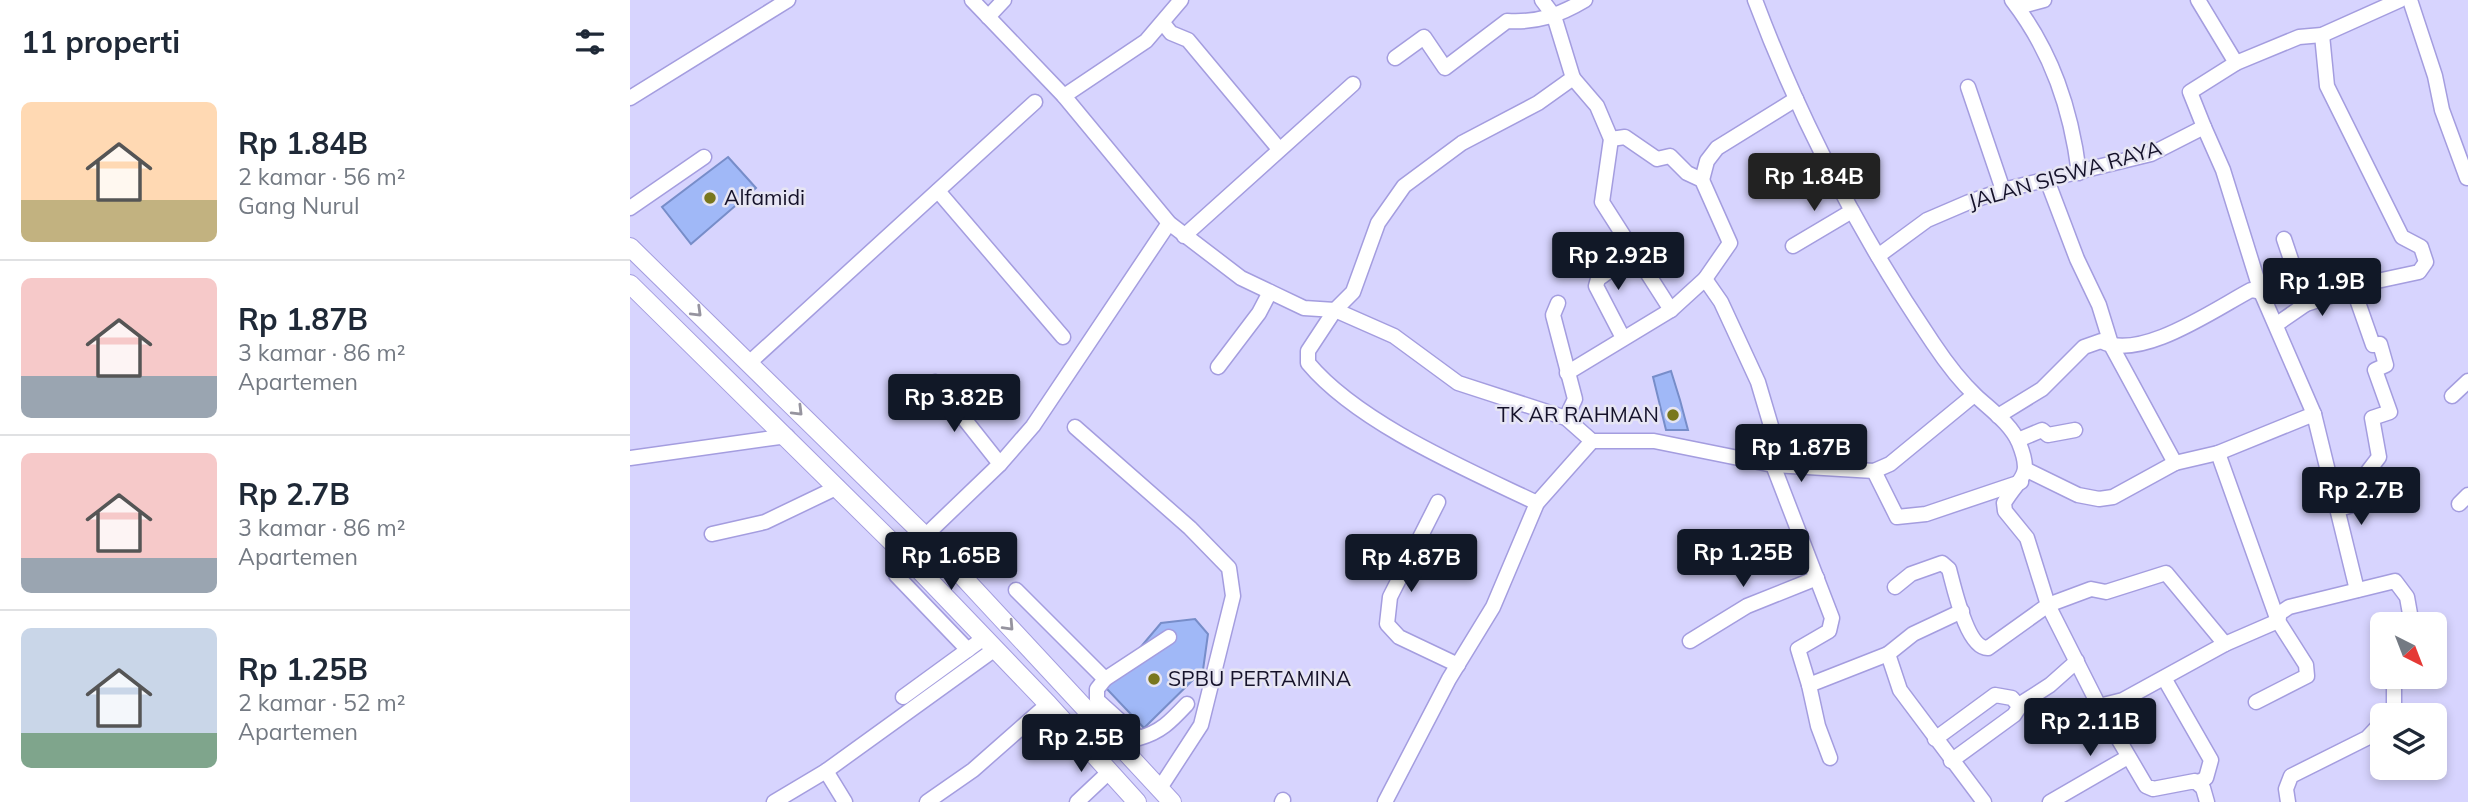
<!DOCTYPE html>
<html lang="id">
<head>
<meta charset="utf-8">
<style>
  :root { --surface:#fff; --page:#f6f6f7; --text:#1f2937; --muted:#747a83; --line:#e0e1e3; --accent:#111827 }
  body { margin:0; font-family:Mulish,sans-serif; background:var(--page); color:var(--text); height:100vh; display:flex; flex-direction:column; font-size:26px; white-space:nowrap }
  * { box-sizing:border-box; margin:0 }
  p { font-size:23px; color:var(--muted) }
  .icon { flex:none; width:38px; height:38px; fill:none; stroke:currentColor; stroke-width:2; stroke-linecap:round; stroke-linejoin:round }
  .map { position:relative; flex:1; overflow:hidden }
  .sheet { display:flex; flex-direction:column; background:var(--surface); width:630px }
  .sheet>* { flex:none }
  .needle { width:46px; rotate:138deg }
  .controls { position:absolute; left:1740px; top:612px; display:grid; gap:14px }
  .controls a { display:grid; place-items:center; width:77px; height:77px; border-radius:10px; background:var(--surface); box-shadow:0 4px 10px #0003; font-size:35px }
  .price { position:absolute; translate:-50% -60px; padding:0 16px; border-radius:7px; background:var(--accent); color:#fff; font-size:23px; line-height:46px; filter:drop-shadow(0 2px 4px #0008) }
  .price::after { content:''; position:absolute; left:50%; top:42px; width:21px; height:16px; margin-left:-10px; background:inherit; clip-path:polygon(0 0,100% 0,50% 100%) }
  .price.active { background:#222; color:#fff }
  ul { padding:0; list-style:none }
  li { display:flex; align-items:center; gap:21px; height:175px; padding:0 21px }
  li+li { border-top:2px solid var(--line) }
  li span { display:grid; place-items:center; flex:none; width:196px; height:140px; border-radius:10px; color:#555 }
  li>.icon { margin-inline-start:auto }
  span .icon { width:84px; height:84px; fill:#fffc; stroke-width:1 }
  li b { font-size:30px }
  h2 { display:flex; justify-content:space-between; align-items:center; height:84px; padding:0 21px; font-size:30px }
  main { display:flex; flex:1; min-height:0 }
  .map>svg:first-child { display:block }
  .building { fill:#a0b8f7; stroke:#778dc9; stroke-width:2 }
  .lines { fill:none; stroke-linecap:round; stroke-linejoin:round }
  .minor-casing { stroke:#a49ddf; stroke-width:17 }
  .major-casing { stroke:#a49ddf; stroke-width:20 }
  .minor { stroke:#fff; stroke-width:14 }
  .major { stroke:#fff; stroke-width:18 }
  .oneway { stroke:#96949f }
  .poi-dot { fill:#79771d; stroke:#e6e5f3; stroke-width:2.5 }
  .labels { text-anchor:middle; stroke-width:5; stroke-linejoin:round; paint-order:stroke }
  .street-label { font-size:21px; fill:#15122a; stroke:#e6e5f3 }
  .poi-label { font-size:21px; fill:#15122a; stroke:#e6e5f3; text-anchor:start }
</style>
</head>
<body>
<main>
<section class="sheet">
<h2>11 properti<svg class="icon" aria-label="filters" viewBox="0 0 24 24"><path d="M4 7h16M4 17h16"/><circle cx="9" cy="7" r="2"/><circle cx="15" cy="17" r="2"/></svg></h2>
<ul>
<li><span style="background:linear-gradient(#ffd9b3 70%,#c2b280 0)"><svg class="icon" aria-label="home" viewBox="0 0 24 24"><path d="M3 11l9-7 9 7M6 9v11h12V9"/></svg></span><div><b>Rp 1.84B</b><p>2 kamar · 56 m²</p><p>Gang Nurul</p></div></li>
<li><span style="background:linear-gradient(#f6c9c9 70%,#9aa5b1 0)"><svg class="icon" aria-label="home" viewBox="0 0 24 24"><path d="M3 11l9-7 9 7M6 9v11h12V9"/></svg></span><div><b>Rp 1.87B</b><p>3 kamar · 86 m²</p><p>Apartemen</p></div></li>
<li><span style="background:linear-gradient(#f6c9c9 75%,#9aa5b1 0)"><svg class="icon" aria-label="home" viewBox="0 0 24 24"><path d="M3 11l9-7 9 7M6 9v11h12V9"/></svg></span><div><b>Rp 2.7B</b><p>3 kamar · 86 m²</p><p>Apartemen</p></div></li>
<li><span style="background:linear-gradient(#c9d6e8 75%,#7fa58c 0)"><svg class="icon" aria-label="home" viewBox="0 0 24 24"><path d="M3 11l9-7 9 7M6 9v11h12V9"/></svg></span><div><b>Rp 1.25B</b><p>2 kamar · 52 m²</p><p>Apartemen</p></div></li>
</ul>
</section>
<div class="map">
<svg width="1838" height="802" viewBox="0 0 1838 802">
  <rect width="100%" height="100%" fill="#d7d4fe"/>
  <!-- building -->
  <g class="building">
    <path d="M98 157 126 188 61 244 32 207Z"/>
    <path d="M1041 371 1050 400 1058 430H1036L1023 377Z"/>
    <path d="M565 619 578 634 573 670 514 728 476 688 531 623Z"/>
  </g>
  <g class="lines">
    <defs>
      <g id="minor">
        <path d="M342 0 434 96 539 223 611 278 674 308 705 310 764 336 828 383 936 418 962 441H1024L1143 465 1244 471 1260 464 1344 395"/>
        <path d="M1125 0C1170 120 1231 237 1303 343 1315 361 1330 381 1346 396 1361 410 1381 424 1389 443 1403 478 1390 476 1374 503L1375 511 1397 538 1418 605 1469 706 1516 786 1523 789 1565 781 1573 788 1577 802"/>
        <path d="M1382 0C1422 52 1441 109 1449 173"/>
        <path d="M1568 0 1606 63"/>
        <path d="M1780 0 1805 76 1812 110 1837 178"/>
        <path d="M1388 7 1414 0"/>
        <path d="M358 17 374 0"/>
        <path d="M533 23 541 33 558 40 649 149"/>
        <path d="M765 58 794 37 815 68 877 21C907 23 930 15 955 0"/>
        <path d="M943 78 967 106 981 139 972 202 1041 310"/>
        <path d="M1338 87 1373 190"/>
        <path d="M434 96 516 41 551 0"/>
        <path d="M0 98 158 0"/>
        <path d="M1574 127 1593 170 1631 292 1684 414 1727 590"/>
        <path d="M1072 180 1077 161 1087 148 1166 99"/>
        <path d="M1417 180 1447 259 1469 305 1482 347 1545 463"/>
        <path d="M308 191 433 337"/>
        <path d="M0 208 74 157"/>
        <path d="M554 236 723 84"/>
        <path d="M1654 239 1676 304"/>
        <path d="M1163 246 1222 211"/>
        <path d="M1248 256 1297 220 1339 202 1373 190 1521 154 1574 127 1560 92 1606 63 1669 37 1692 35 1770 0"/>
        <path d="M1075 279 1091 302 1128 382 1144 436 1143 465 1202 618 1199 631 1168 649 1179 685 1258 654 1270 690 1354 802"/>
        <path d="M928 303 923 315 945 399 936 418"/>
        <path d="M1647 324 1676 304 1747 281 1789 272 1796 262 1791 247 1772 237 1697 86 1692 35"/>
        <path d="M992 336 966 286 968 279 1004 253"/>
        <path d="M119 363 405 102"/>
        <path d="M588 367 629 313 640 292"/>
        <path d="M937 373 1041 310 1075 279 1100 243 1072 180 1057 173 1040 156 1027 159 995 137 981 139"/>
        <path d="M305 382 370 464"/>
        <path d="M1822 396 1838 381"/>
        <path d="M1368 416 1412 389 1454 347 1471 341C1510 362 1585 309 1621 290L1631 292"/>
        <path d="M445 427 560 528 599 568 603 596 571 725 530 788"/>
        <path d="M1388 440 1412 430 1418 435 1445 430"/>
        <path d="M1588 453 1648 621 1676 665 1677 676 1626 702"/>
        <path d="M0 458 157 436"/>
        <path d="M1397 470 1448 495 1469 499 1483 497 1545 463 1588 453 1684 414"/>
        <path d="M1244 471 1267 517 1296 514 1391 482"/>
        <path d="M808 502 760 597 757 624 769 637 828 665"/>
        <path d="M907 503C836 469 728 423 678 363V351L705 310 723 292 748 223 774 186 832 143 908 103 943 78 924 16 912 0"/>
        <path d="M1829 504 1838 495"/>
        <path d="M1708 509 1734 502 1738 495 1736 474 1749 457 1742 418 1760 412 1745 370 1756 365 1750 344 1743 345 1723 288"/>
        <path d="M82 534 135 522 208 487"/>
        <path d="M295 536 370 464 403 426 539 223"/>
        <path d="M266 575 338 650"/>
        <path d="M1265 587 1281 574 1312 563 1319 569C1324 587 1337 649 1358 648L1418 605 1461 589 1476 592 1536 573 1595 644"/>
        <path d="M386 590 475 679"/>
        <path d="M539 637 475 679 467 689V700L509 738C531 732 541 721 557 704"/>
        <path d="M1060 641 1117 606 1187 578"/>
        <path d="M1258 654 1283 634 1332 611"/>
        <path d="M1534 678 1581 760 1576 778 1569 782"/>
        <path d="M1179 685 1188 726 1200 758"/>
        <path d="M273 697 354 638"/>
        <path d="M1469 706 1493 700 1595 644 1648 621 1650 613 1659 607 1765 581 1777 597 1782 625"/>
        <path d="M1760 716 1764 713V677"/>
        <path d="M1305 739 1365 695 1382 698 1389 706"/>
        <path d="M1321 761 1384 715 1392 703 1420 685 1447 661"/>
        <path d="M196 771 215 802"/>
        <path d="M144 802 196 771 365 649"/>
        <path d="M297 802 343 770 418 704"/>
        <path d="M447 802 479 772"/>
        <path d="M652 802 653 800"/>
        <path d="M755 802 819 679 863 607 907 503 962 441"/>
        <path d="M1420 802 1498 757"/>
        <path d="M1658 802 1656 789 1661 776 1737 738 1752 722"/>
      </g>
      <g id="major">
        <path d="M0 247 295 536 542 802"/>
        <path d="M0 284 274 554 418 704 507 802"/>
      </g>
    </defs>
    <!-- minor casing -->
    <use href="#minor" class="minor-casing"/>
    <!-- major casing -->
    <use href="#major" class="major-casing"/>
    <!-- minor -->
    <use href="#minor" class="minor"/>
    <!-- major -->
    <use href="#major" class="major"/>
  </g>
  <!-- one-way arrows -->
  <defs><path id="oneway-chevron" d="M-2-3.5L2.5 0L-2 3.5" fill="none" stroke-width="1.6" stroke-linecap="round" stroke-linejoin="round" transform="scale(1.75)"/></defs>
  <g class="oneway">
    <use href="#oneway-chevron" transform="translate(67 312) rotate(44)"/>
    <use href="#oneway-chevron" transform="translate(168 411) rotate(45)"/>
    <use href="#oneway-chevron" transform="translate(379 626) rotate(47)"/>
  </g>
  <!-- markers -->
  <g class="poi-dot">
    <circle cx="80" cy="198" r="7"/>
    <circle cx="1043" cy="415" r="7"/>
    <circle cx="524" cy="679" r="7"/>
  </g>
  <g class="labels">
    <!-- street labels -->
    <g class="street-label">
      <text transform="translate(1435 175) rotate(-16)" y="7">JALAN SISWA RAYA</text>
    </g>
    <!-- poi labels -->
    <g class="poi-label">
      <text x="94" y="205">Alfamidi</text>
      <text x="1029" y="422" text-anchor="end">TK AR RAHMAN</text>
      <text x="538" y="686">SPBU PERTAMINA</text>
    </g>
  </g>
</svg>
<div class="controls">
<a><svg class="needle" viewBox="-14 -14 28 28"><path d="M0-13l5 13h-10z" fill="#e53935"/><path d="M0 13l5-13h-10z" fill="#747a83"/></svg></a>
<a><svg class="icon" aria-label="layers" viewBox="0 0 24 24"><path d="M12 4l9 5-9 5-9-5zM3 14l9 5 9-5"/></svg></a>
</div>
<b class="price active" style="left:1184px;top:213px">Rp 1.84B</b>
<b class="price" style="left:988px;top:292px">Rp 2.92B</b>
<b class="price" style="left:1692px;top:318px">Rp 1.9B</b>
<b class="price" style="left:324px;top:434px">Rp 3.82B</b>
<b class="price" style="left:1171px;top:484px">Rp 1.87B</b>
<b class="price" style="left:1731px;top:527px">Rp 2.7B</b>
<b class="price" style="left:1113px;top:589px">Rp 1.25B</b>
<b class="price" style="left:321px;top:592px">Rp 1.65B</b>
<b class="price" style="left:781px;top:594px">Rp 4.87B</b>
<b class="price" style="left:1460px;top:758px">Rp 2.11B</b>
<b class="price" style="left:451px;top:774px">Rp 2.5B</b>
</div>
</main>
</body>
</html>
